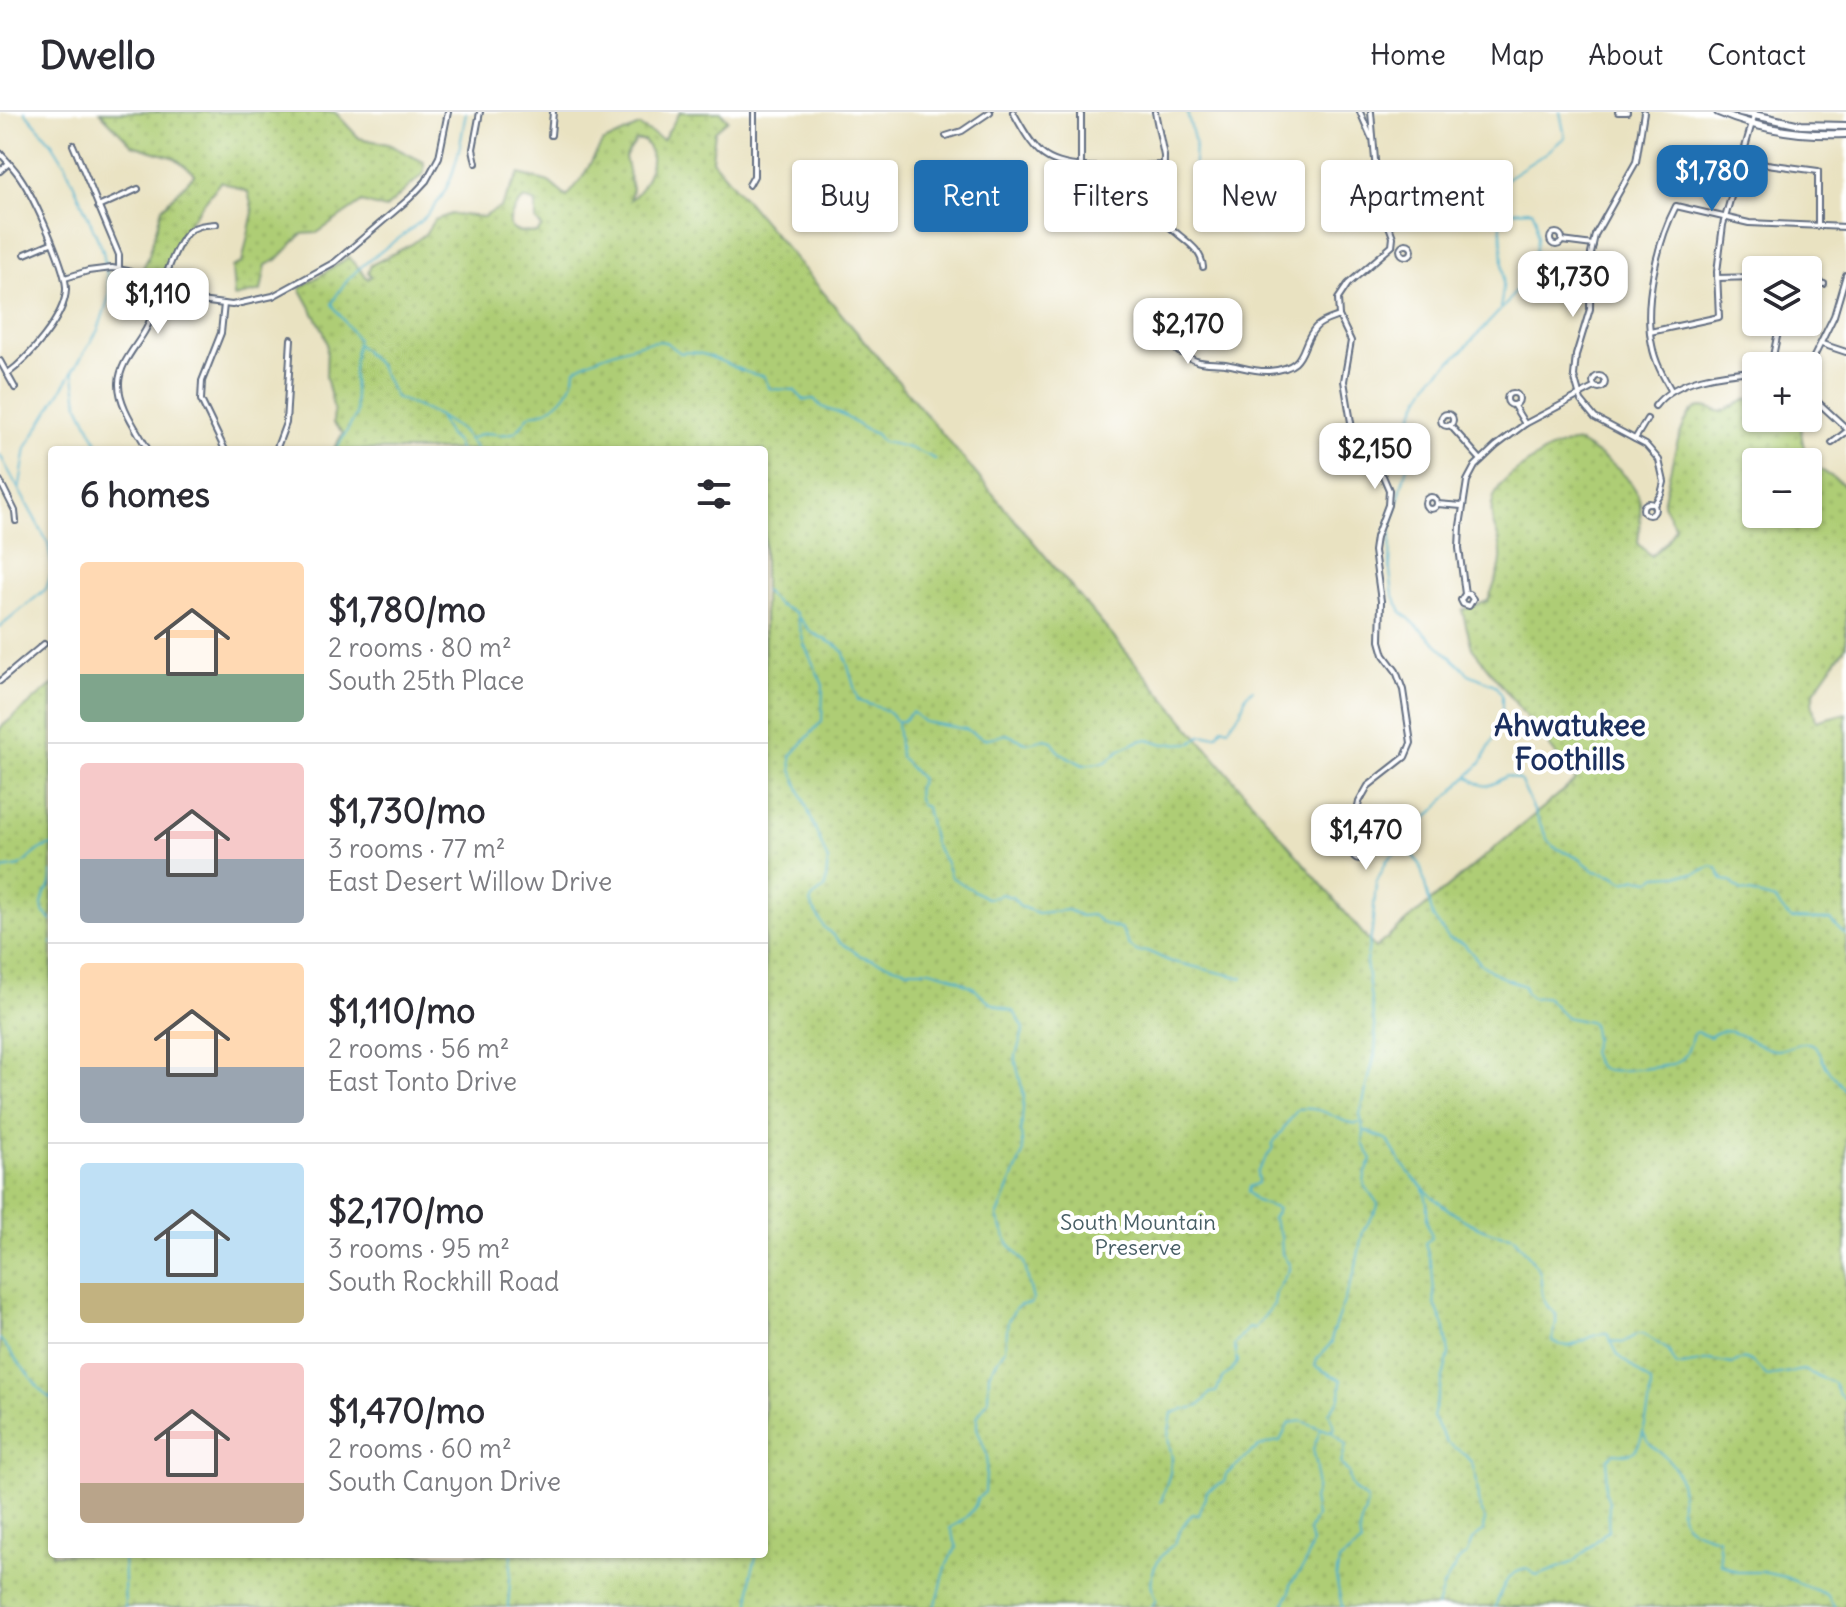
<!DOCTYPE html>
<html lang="en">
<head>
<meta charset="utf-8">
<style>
  :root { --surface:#fff; --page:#f7f7f7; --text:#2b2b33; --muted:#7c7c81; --line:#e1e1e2; --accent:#1f6fb2 }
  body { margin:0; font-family:Delius,sans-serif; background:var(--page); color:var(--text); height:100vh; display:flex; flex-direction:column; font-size:30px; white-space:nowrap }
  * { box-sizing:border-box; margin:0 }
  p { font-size:26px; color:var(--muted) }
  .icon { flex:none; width:44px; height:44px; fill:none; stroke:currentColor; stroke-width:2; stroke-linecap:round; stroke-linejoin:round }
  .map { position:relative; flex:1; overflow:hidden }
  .side { position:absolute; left:48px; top:334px; width:720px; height:1112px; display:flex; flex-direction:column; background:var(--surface); border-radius:8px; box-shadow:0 2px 6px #0004 }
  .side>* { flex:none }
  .banner { position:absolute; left:792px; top:48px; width:760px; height:72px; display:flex; gap:16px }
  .controls { position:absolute; left:1742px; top:144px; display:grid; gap:16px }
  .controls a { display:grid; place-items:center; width:80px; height:80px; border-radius:8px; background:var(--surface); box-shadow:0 2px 6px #0004; font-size:40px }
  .price { position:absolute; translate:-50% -68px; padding:0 18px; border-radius:16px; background:#fff; color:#222; font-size:26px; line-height:52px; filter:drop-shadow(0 2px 4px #0008) }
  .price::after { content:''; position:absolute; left:50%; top:48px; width:24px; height:18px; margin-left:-12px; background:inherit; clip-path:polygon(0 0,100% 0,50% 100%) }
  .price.active { background:var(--accent); color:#fff }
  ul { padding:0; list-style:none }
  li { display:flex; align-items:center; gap:24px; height:200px; padding:0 32px }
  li+li { border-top:2px solid var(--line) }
  li span { display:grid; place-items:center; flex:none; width:224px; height:160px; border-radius:8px; color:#555 }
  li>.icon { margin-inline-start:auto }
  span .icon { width:96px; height:96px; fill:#fffc; stroke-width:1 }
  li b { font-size:34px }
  h2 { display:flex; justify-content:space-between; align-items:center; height:96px; padding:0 32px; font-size:34px }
  .pill { padding:0 28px; border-radius:8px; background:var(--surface); box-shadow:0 2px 6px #0004; font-size:28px; line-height:72px }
  .pill.active { background:var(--accent); color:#fff }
  header { display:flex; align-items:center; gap:48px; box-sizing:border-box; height:112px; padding:0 40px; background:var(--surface); border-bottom:2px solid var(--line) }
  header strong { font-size:38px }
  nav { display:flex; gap:44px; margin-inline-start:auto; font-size:28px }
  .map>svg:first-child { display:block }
  .grass { fill:url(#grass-dots); stroke:#647e69; stroke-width:2; fill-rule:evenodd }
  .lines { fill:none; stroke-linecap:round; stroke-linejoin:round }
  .stream { stroke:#4cb0cb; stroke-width:2 }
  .street-casing { stroke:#636e81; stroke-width:8 }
  .secondary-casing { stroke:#636e81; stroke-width:10 }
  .street { stroke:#fff; stroke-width:4 }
  .secondary { stroke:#fff; stroke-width:6 }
  .labels { text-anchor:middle; stroke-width:8; stroke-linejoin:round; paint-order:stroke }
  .park-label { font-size:22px; fill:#475e65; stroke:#fff }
  .district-label { font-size:30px; font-weight:bold; fill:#1b2f5e; stroke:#fff }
</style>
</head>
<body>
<header>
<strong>Dwello</strong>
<nav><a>Home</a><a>Map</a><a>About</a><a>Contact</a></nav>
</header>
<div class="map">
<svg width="1846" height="1495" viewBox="0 0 1846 1495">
  <defs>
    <pattern id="grass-dots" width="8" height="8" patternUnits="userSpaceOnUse" patternTransform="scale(2)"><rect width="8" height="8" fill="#aecd74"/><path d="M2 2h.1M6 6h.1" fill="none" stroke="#95b067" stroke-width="1.8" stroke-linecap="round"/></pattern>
  </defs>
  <rect width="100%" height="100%" fill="#fff"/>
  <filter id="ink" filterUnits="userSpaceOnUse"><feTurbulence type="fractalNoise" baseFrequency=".0125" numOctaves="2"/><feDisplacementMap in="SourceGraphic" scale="16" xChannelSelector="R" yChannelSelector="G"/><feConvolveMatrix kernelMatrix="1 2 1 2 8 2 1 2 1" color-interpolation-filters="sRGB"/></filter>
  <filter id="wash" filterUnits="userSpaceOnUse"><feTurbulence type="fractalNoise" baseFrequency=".006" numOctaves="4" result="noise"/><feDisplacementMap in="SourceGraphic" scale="32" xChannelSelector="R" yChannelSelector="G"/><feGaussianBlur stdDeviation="1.8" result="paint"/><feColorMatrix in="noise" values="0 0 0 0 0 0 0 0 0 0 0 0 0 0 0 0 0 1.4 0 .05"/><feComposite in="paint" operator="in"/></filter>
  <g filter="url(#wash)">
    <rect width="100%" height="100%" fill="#e9e2c1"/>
    <!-- grass -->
    <g class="grass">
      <path d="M100 0H335L359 26 388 32 424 50V61L385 97 362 90 317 121 302 122 277 148 266 153 261 179 234 185 232 155 242 151 253 100 248 80 221 69 190 109 159 167 142 158 148 146 162 96 195 62 175 46 132 33Z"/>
      <path d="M680 0H721L728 8 715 19 712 48 1375 836 1576 668 1472 536 1462 498 1488 489C1492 476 1501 461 1501 447 1502 433 1497 424 1493 411 1486 380 1505 366 1528 351 1549 337 1554 333 1579 330 1600 344 1630 360 1639 386 1643 398 1639 418 1638 431L1651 444 1667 429 1675 415 1663 392C1668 371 1678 305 1697 296 1705 293 1714 298 1722 300L1750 286 1756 288V306H1795L1800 310C1804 355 1811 350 1846 374V534L1815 578 1812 590 1816 609 1846 601V1495H0V616L52 573V1442H764V338H333L343 321 333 311 334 298 326 265 327 231 323 218 300 176 349 145 368 167 371 164 368 160 371 153 412 132 425 122 434 108 452 102 483 105 501 95 519 62 549 70 567 85 582 66 602 31 639 14 663 28ZM636 29H644C660 46 646 75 630 88L632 77 625 45ZM525 87 536 91V109L542 115 537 121C531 120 521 121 516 119 501 114 517 91 525 87ZM1756 350H1808V402H1756Z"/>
    </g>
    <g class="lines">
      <!-- stream -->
      <g class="stream">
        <path d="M1187 0 1195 31 1192 81 1200 110"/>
        <path d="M1500 196C1508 160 1499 130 1501 95"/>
        <path d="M357 232 379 254 395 285 439 304 449 324 456 330 459 338"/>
        <path d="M73 257 78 291 101 338"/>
        <path d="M440 305 462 319 477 338"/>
        <path d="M469 328C492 314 495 327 512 321 521 318 523 309 530 303 534 300 536 302 542 300 559 294 575 275 575 257 589 247 649 225 665 230 670 232 675 238 681 241 708 235 735 262 764 264L770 277 794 278 804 288 814 287C825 300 829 296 842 303 854 309 862 318 876 322L882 330C899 332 921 339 936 348"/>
        <path d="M336 338 356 303 353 259 357 227 332 192C354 143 414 129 442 84 457 59 461 28 466 0"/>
        <path d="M0 343 48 431 52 454"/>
        <path d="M19 379 26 336 98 218 110 182 103 139 65 52 52 31 25 0"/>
        <path d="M764 479 778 493 796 501 804 532 823 573 822 609 791 644 792 658 828 749 825 776 812 786 810 791 824 815 840 830 861 844 907 858H930L949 863 974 876 991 891 1014 900 1024 916 1015 947 1024 984 1021 1020 1023 1041 997 1105 1008 1131 1024 1150 1033 1188 1030 1192 1020 1193 1015 1197 1008 1209 1005 1237 989 1261 988 1288 977 1305V1316L987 1343 985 1380 977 1387C975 1401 961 1410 950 1416L957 1435C939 1459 945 1473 934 1495"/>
        <path d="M799 506 811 520 839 535 844 541 858 588C873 596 886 593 895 609H903L912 600 924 610 965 617 984 627 1006 622 1028 631 1045 627 1052 629 1059 640 1083 653 1106 650 1121 637 1139 629 1148 627 1164 632 1192 631 1200 624 1217 623 1222 615 1228 617 1241 599 1246 583 1253 577"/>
        <path d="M0 515 46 477 52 460"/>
        <path d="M897 610 900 645 921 667C917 675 916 685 921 693L926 695 934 732 945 749 951 765 986 786 996 785 1000 782 1012 785 1021 795 1038 801 1068 798 1081 804 1092 803 1104 812 1122 818 1129 834 1138 840 1147 839 1169 849 1243 866"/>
        <path d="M764 652 772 661 764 666"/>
        <path d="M1469 665C1485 679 1491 674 1507 664L1520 668 1548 729 1554 735 1580 747 1595 759 1612 763 1625 770 1637 766 1652 768 1657 764 1693 762 1712 754 1717 756 1723 768 1730 769 1740 778 1775 788 1790 807 1830 808 1846 823"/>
        <path d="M1404 734 1420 752 1433 805 1445 822 1449 827 1464 832 1481 852 1497 863 1524 874 1525 880 1531 886 1546 885 1566 905 1592 911 1595 927 1591 940C1593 946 1595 952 1601 956 1609 962 1668 955 1678 950 1689 943 1689 933 1693 922L1696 920 1710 925C1727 909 1750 930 1767 936 1784 944 1800 924 1814 933 1821 938 1820 943 1823 949 1828 959 1839 970 1846 979"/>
        <path d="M52 760 51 773 45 781 42 792 43 799 52 809"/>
        <path d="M0 771 2 757 20 754 42 736 52 733"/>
        <path d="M52 830V832"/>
        <path d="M1366 1019 1388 1028C1409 1071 1463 1120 1512 1124 1517 1129 1540 1157 1540 1161 1543 1179 1539 1190 1556 1202V1212L1552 1229C1577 1243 1583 1222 1607 1221L1618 1243 1651 1271C1651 1285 1644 1331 1634 1339 1629 1343 1621 1342 1615 1341L1608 1346 1605 1378 1609 1390 1608 1418 1574 1450 1537 1464 1527 1457C1505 1460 1503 1477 1495 1495"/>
        <path d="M1423 1077C1428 1088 1427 1095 1427 1105 1427 1113 1431 1118 1432 1126L1425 1131 1432 1156 1435 1192 1445 1216 1449 1242 1433 1305 1447 1331 1463 1341 1472 1351 1477 1370 1478 1389 1484 1406 1483 1420 1472 1428 1467 1442 1458 1449 1443 1475 1437 1495"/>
        <path d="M0 1227 43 1281 52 1287"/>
        <path d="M1612 1229 1622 1231 1638 1222H1644L1668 1238 1677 1254 1710 1248 1732 1252C1749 1240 1755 1253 1767 1264L1803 1258 1834 1271 1839 1283 1846 1288"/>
        <path d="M1331 1318 1346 1333 1341 1352 1349 1361C1350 1375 1354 1380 1367 1387 1367 1405 1355 1411 1361 1432L1339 1449 1336 1466 1342 1495"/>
        <path d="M1644 1322C1650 1338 1666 1341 1674 1355 1696 1392 1655 1411 1718 1426L1721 1452 1737 1460H1762L1785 1465 1827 1483 1835 1495"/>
        <path d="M1161 1390 1170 1361 1172 1346 1168 1325 1172 1301C1192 1294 1197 1301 1210 1281L1216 1280 1223 1265 1231 1260 1237 1250 1234 1233 1248 1216 1254 1217 1274 1192 1276 1180 1289 1158V1152L1282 1142 1281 1124 1272 1106 1278 1097 1256 1089 1248 1080 1249 1075 1258 1071 1257 1060 1272 1037 1273 1031 1298 997C1327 993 1341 1014 1359 1011"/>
        <path d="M123 1442 125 1495"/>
        <path d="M508 1495 512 1442"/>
        <path d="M750 1495 751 1463 757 1442"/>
        <path d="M1151 1495 1156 1488C1144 1465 1157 1445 1175 1431 1178 1420 1184 1411 1192 1402L1199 1403 1207 1379 1224 1370 1226 1362C1240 1354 1250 1337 1266 1332 1271 1330 1276 1330 1280 1329L1289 1311 1301 1309 1329 1319 1335 1316 1329 1300 1340 1286 1341 1268 1315 1254 1317 1247 1332 1230V1222L1355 1159 1363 1119 1377 1097 1378 1092 1364 1072 1365 1063 1372 1047 1363 1032 1364 1019 1360 1003 1375 942 1376 927 1366 850 1372 819 1376 771 1387 748 1407 731 1424 709 1481 651 1497 620 1502 598V583L1495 573 1469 562 1402 500 1393 482 1390 460 1391 415 1408 350 1412 305 1420 286 1431 267 1463 238 1508 190 1529 158 1535 142 1537 126 1536 107 1532 98 1509 99 1501 94V81L1507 66 1546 41 1565 25 1560 0"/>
        <path d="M1282 1495 1290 1480 1291 1471 1305 1453 1312 1432 1309 1419 1316 1404 1313 1387 1316 1379 1317 1355 1313 1337 1321 1317"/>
      </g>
    </g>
  </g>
  <g filter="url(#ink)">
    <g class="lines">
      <defs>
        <g id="street">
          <path d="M1013 0C1021 14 1029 30 1041 41 1067 64 1131 53 1164 53"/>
          <path d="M1155 0 1164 44 1163 107C1175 125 1201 132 1203 155"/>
          <path d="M1360 0 1371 25"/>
          <path d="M1618 0H1627"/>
          <path d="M1644 0 1636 50 1595 123 1591 142 1590 197 1576 243 1574 264 1581 289 1595 306 1646 333 1659 348 1664 370 1661 382 1654 393"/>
          <path d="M551 23 553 0"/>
          <path d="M946 24 962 19 990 0"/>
          <path d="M73 33 119 143V157"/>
          <path d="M1707 40 1716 39 1767 52 1818 59V113"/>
          <path d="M0 41C7 49 14 56 20 65 33 84 67 157 66 178 65 205 28 247 7 262"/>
          <path d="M476 51 473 37 480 0"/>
          <path d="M1081 54V0"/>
          <path d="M0 59 9 51"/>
          <path d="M749 73 754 64V0"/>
          <path d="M98 95 138 77"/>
          <circle cx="1556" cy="127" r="6"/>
          <path d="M1562 129 1593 133"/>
          <circle cx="1406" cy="138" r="6"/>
          <path d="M25 142 51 131"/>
          <path d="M65 166 88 159 112 156 128 159 200 189 232 193 273 184 335 150 410 86 426 69 439 45 448 0"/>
          <path d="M1717 166 1756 165"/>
          <path d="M1808 168 1824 172"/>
          <path d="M224 192 221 221 202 269 201 288 225 338"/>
          <path d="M1650 220 1719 205 1717 160 1723 113 1754 4"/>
          <circle cx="1182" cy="235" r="6"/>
          <path d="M1822 232 1846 240"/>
          <path d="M1184 240C1194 254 1210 250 1225 252 1239 254 1255 260 1269 259 1310 256 1298 234 1316 215 1322 209 1331 207 1339 204"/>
          <path d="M0 249 15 276"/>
          <path d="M1771 254 1780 210"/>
          <path d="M1808 257 1834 204 1846 163"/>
          <circle cx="1599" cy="270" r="6"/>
          <path d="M1671 278C1663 264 1655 250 1652 233 1643 193 1657 130 1676 94L1749 111 1846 115"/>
          <circle cx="1513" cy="287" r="6"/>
          <path d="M1808 281 1846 316"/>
          <path d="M1514 294 1525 312"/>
          <path d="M1655 294C1676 266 1723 261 1756 259"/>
          <circle cx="1447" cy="308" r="6"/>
          <path d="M1450 313 1481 348"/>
          <path d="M1635 327 1647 307"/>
          <path d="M1832 331 1846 320"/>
          <path d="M148 338C138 319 118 293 119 271 120 250 137 234 146 217 158 194 170 139 187 121 195 113 205 113 216 112"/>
          <path d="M276 338 286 311 291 227"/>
          <path d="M0 369 15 399 16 409"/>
          <circle cx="1431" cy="391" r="6"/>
          <circle cx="1649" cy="397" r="6"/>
          <path d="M1437 392 1462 394"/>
          <path d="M1465 482H1469L1473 487 1469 494 1463 492 1461 488 1465 482 1459 436 1460 414 1467 369 1475 354 1496 334 1525 312 1595 275"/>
          <path d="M0 569 44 532"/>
          <path d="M1359 735 1355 709 1359 690 1368 674 1405 645 1411 631 1403 578 1396 559 1384 543 1380 529 1381 489 1374 439 1376 425 1388 393 1389 378 1383 364 1365 343 1353 322 1344 269 1351 229 1339 204 1338 187 1348 172 1392 134 1393 125 1378 84 1371 0"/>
          <circle cx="1359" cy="741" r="6"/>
        </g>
        <g id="secondary">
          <path d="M1718 0C1758 17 1803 24 1846 22"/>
          <path d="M1740 0 1801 13 1846 14"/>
        </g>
      </defs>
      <!-- street casing -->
      <use href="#street" class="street-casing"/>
      <!-- secondary casing -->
      <use href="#secondary" class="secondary-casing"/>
      <!-- street -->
      <use href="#street" class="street"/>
      <!-- secondary -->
      <use href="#secondary" class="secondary"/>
    </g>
  </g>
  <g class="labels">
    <!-- park labels -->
    <g class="park-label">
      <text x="1138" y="1118">South Mountain<tspan x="1138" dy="25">Preserve</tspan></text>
    </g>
    <!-- district labels -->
    <g class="district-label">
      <text x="1570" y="624">Ahwatukee<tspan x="1570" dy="34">Foothills</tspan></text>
    </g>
  </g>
</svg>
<div class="controls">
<a><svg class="icon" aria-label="layers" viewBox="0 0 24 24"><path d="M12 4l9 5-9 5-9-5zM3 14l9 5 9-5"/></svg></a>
<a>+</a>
<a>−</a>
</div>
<b class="price active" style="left:1712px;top:101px">$1,780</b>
<b class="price" style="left:1573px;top:207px">$1,730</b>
<b class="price" style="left:158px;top:224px">$1,110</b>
<b class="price" style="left:1188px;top:254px">$2,170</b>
<b class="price" style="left:1375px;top:379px">$2,150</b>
<b class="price" style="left:1366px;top:760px">$1,470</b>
<div class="banner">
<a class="pill">Buy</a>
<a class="pill active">Rent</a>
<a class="pill">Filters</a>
<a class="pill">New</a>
<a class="pill">Apartment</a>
</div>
<section class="side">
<h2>6 homes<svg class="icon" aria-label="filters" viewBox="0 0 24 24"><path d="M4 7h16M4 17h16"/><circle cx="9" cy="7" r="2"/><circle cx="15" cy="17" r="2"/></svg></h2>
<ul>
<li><span style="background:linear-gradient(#ffd9b3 70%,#7fa58c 0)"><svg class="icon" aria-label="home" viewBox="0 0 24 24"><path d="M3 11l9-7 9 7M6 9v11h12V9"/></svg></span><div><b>$1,780/mo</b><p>2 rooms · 80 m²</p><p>South 25th Place</p></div></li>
<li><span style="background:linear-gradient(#f6c9c9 60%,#9aa5b1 0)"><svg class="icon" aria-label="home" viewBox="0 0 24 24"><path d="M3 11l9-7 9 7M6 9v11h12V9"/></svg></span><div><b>$1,730/mo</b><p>3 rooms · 77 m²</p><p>East Desert Willow Drive</p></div></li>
<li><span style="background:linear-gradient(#ffd9b3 65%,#9aa5b1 0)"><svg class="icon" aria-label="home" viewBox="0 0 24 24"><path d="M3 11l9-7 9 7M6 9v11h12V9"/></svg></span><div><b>$1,110/mo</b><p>2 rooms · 56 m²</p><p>East Tonto Drive</p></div></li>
<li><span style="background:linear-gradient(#bfe0f5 75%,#c2b280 0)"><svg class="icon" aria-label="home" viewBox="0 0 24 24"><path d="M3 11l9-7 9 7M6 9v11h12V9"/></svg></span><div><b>$2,170/mo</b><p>3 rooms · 95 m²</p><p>South Rockhill Road</p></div></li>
<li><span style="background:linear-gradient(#f6c9c9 75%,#b9a48a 0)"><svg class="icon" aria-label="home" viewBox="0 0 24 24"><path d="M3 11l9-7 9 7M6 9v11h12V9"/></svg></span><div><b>$1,470/mo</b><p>2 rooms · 60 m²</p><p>South Canyon Drive</p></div></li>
</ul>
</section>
</div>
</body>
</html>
